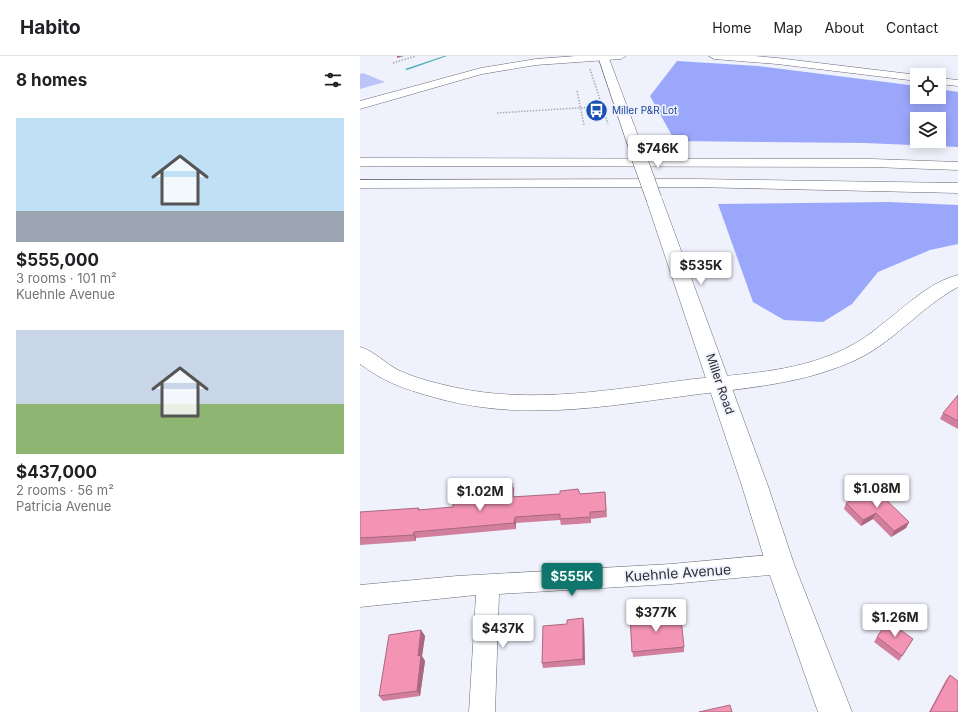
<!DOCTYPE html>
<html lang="en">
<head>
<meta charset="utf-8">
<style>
  :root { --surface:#fff; --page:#f6f6f6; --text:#202124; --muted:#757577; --line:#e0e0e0; --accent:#0f766e }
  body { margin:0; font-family:Inter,sans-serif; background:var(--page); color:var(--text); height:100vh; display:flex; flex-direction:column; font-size:15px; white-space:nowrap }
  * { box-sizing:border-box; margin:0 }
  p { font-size:13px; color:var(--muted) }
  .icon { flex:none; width:22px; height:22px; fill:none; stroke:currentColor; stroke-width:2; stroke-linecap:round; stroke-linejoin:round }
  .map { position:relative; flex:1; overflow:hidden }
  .panel { display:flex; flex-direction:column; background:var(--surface); width:360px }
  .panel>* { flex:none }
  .tools { position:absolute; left:550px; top:12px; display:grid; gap:8px }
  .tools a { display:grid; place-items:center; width:36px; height:36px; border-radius:0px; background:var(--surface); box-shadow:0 2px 10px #0003; font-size:20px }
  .price { position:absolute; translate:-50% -34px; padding:0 9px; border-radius:4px; background:#fff; color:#222; font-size:13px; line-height:26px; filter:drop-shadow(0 1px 2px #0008) }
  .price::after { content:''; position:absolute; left:50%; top:24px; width:12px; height:9px; margin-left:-6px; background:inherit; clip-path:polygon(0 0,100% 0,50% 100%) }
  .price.active { background:var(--accent); color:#fff }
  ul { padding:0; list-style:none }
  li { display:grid; align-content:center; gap:8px; height:212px; padding:0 16px }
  li span { display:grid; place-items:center; height:124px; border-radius:0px; color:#555 }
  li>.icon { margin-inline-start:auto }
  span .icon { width:72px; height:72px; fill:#fffc; stroke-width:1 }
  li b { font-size:17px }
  h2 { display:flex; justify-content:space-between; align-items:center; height:48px; padding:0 16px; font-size:17px }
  header { display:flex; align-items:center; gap:24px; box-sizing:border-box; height:56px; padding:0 20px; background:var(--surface); border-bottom:1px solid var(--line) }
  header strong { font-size:19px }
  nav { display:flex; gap:22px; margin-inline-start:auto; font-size:14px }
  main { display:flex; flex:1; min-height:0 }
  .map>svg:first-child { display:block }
  .green { fill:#bcc5f9 }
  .forest { fill:#9ba7fa; fill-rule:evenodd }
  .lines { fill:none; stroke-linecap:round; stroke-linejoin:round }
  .stream { fill:#4aaeb1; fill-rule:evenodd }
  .street-casing { stroke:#686973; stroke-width:1 }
  .secondary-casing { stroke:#686973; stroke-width:1 }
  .highway-casing { stroke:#686973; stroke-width:1 }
  .path { stroke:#a8aab2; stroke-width:1.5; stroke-dasharray:1.5 1.5; stroke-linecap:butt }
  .street { fill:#fff; fill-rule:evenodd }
  .secondary { fill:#fff; fill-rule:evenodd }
  .highway { fill:#fff; fill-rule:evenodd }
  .secondary-bridge-casing { stroke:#686973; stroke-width:16; stroke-linecap:butt }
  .secondary-bridge { stroke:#fff; stroke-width:15 }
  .wall { fill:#d17f9c }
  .shaded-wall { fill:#aa687f }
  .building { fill:#f394b5; stroke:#aa687f }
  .labels { text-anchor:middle; stroke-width:3.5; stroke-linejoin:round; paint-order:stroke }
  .far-transit-label { font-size:10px; fill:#164399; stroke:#eff1fc; text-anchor:start }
  .street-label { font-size:12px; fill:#2f3034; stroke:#eff1fc }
  .near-street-label { font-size:14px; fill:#2f3034; stroke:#eff1fc }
</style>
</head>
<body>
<header>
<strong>Habito</strong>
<nav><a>Home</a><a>Map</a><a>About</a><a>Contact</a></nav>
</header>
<main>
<section class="panel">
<h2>8 homes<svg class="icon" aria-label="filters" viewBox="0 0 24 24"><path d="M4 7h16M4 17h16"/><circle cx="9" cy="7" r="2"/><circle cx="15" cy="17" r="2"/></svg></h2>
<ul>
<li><span style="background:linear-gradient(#bfe0f5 75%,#9aa5b1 0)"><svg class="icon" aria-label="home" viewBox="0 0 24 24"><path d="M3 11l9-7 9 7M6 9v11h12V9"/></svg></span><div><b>$555,000</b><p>3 rooms · 101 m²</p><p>Kuehnle Avenue</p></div></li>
<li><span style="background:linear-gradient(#c9d6e8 60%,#8fb573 0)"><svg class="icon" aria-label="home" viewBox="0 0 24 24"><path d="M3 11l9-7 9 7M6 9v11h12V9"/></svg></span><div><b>$437,000</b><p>2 rooms · 56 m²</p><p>Patricia Avenue</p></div></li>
</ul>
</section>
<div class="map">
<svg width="598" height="656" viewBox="0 0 598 656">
  <rect width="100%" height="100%" fill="#eff1fc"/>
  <!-- green -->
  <path class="green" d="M3 17 25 26 0 33V18Z"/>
  <!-- forest -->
  <g class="forest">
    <path d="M317 5 398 10 557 30V41H579V33L598 36V91L505 87 315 85 290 40ZM557 63H579V85H557Z"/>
    <path d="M529 146 598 149V188L570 194 518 216 492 248 463 266 424 264 393 246 358 148Z"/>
  </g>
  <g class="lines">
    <!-- stream -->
    <path class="stream" d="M84 0H87L47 14 45 13Z"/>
    <defs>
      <path id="street" d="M420 498 428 501 431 508 428 515 420 518 311 528 139 538 135 656H109L116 539 0 551V529L97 520 311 508Z"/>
      <g id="secondary">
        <path d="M238 0H248L283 93 281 96 276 97 271 96 269 93Z"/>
        <path d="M294 138 299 140 302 143 408 430 434 508 492 656H458L406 508 382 430 286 143 289 140Z"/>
      </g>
      <g id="highway">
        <path d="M216 0H266L261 3 176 9 122 18 0 53V45L121 12 176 3Z"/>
        <path d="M349 0H394L417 2 558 19H557V25L417 8 354 3Z"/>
        <path d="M579 22 598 24V30L579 28Z"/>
        <path d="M0 102 512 103 598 106V114L512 111 0 110Z"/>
        <path d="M333 123 598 127V137L333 131 0 132V124Z"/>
        <path d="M598 219V231C559 252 532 289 491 306 441 328 386 332 332 339 240 351 157 367 66 339 39 331 23 325 0 308V291C14 295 25 307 38 314 55 322 75 327 93 331 172 349 255 333 334 323 382 318 433 316 478 296 494 289 508 280 521 269 545 251 569 226 598 219Z"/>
      </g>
    </defs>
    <!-- street casing -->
    <use href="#street" class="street-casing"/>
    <!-- secondary casing -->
    <use href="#secondary" class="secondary-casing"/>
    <!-- highway casing -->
    <use href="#highway" class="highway-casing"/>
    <!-- path -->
    <g class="path">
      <path d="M33 7 56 0"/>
      <path d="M230 13 248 68"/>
      <path d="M217 35 224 69"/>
      <path d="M137 57 233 51"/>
      <path d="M238 57H234L233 51H242"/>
    </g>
    <!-- street -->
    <use href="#street" class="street"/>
    <!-- secondary -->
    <use href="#secondary" class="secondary"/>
    <!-- highway -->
    <use href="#highway" class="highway"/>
    <defs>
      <path id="secondary-bridge" d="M276 93 294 143"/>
    </defs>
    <!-- secondary-bridge casing -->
    <use href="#secondary-bridge" class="secondary-bridge-casing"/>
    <!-- secondary-bridge -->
    <use href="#secondary-bridge" class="secondary-bridge"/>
  </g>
  <!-- wall -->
  <g class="wall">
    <path d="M598 339V373L580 363 583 357Z"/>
    <path d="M152 427 154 433 153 441 220 438 245 436 247 461 231 463V467L201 469 200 464 156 467V473L56 482V485L0 489V456L60 454 93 451Z"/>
    <path d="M486 447 549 466 546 472 531 481 513 463 501 470 484 453Z"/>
    <path d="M270 560 304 564 324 591V596L273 601Z"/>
    <path d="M224 568 225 609 183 612 182 607Z"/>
    <path d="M61 574 65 580 62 600 65 605 60 640 23 645 19 640Z"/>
    <path d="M517 581 553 583 539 605 514 586Z"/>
    <path d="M590 619 598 656H569L586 624Z"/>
  </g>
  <!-- shaded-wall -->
  <g class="shaded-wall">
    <path d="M37 0H44L37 2Z"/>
    <path d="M152 427 154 433 153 447 151 441Z"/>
    <path d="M516 457 513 463 501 470 503 464Z"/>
    <path d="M155 461 156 467V473L154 467Z"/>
    <path d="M549 466 546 472 531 481 534 475Z"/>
    <path d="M54 476 56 482V485L53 479Z"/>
    <path d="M223 562 224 568 225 609 223 603Z"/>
    <path d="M61 574 65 580 62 600 65 605 60 640 57 635 58 600Z"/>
  </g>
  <!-- building -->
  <g class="building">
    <path d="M598 339V365L583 357Z"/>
    <path d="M152 427 151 441 200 438V435L218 433 220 438 245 436 246 455 230 456V461L200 463V458L155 461 154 467 54 476 53 479 0 482V456L59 452 58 454 93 451 94 439 134 435 135 428Z"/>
    <path d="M513 431 549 466 534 475 516 457 503 464 486 447Z"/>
    <path d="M303 557 304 564 321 562 324 591 272 596 270 560Z"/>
    <path d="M223 562V603L182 607 183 570 207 568V564Z"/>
    <path d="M528 565 553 583 542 600 517 581Z"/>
    <path d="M61 574 58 600 61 599 57 635 19 640 29 579Z"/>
    <path d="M590 619 598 625V656H570Z"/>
    <path d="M370 649 372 656H339Z"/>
  </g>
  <!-- icons -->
  <defs>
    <symbol id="bus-disc" viewBox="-11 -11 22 22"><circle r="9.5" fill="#1a4fb4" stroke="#eff1fc"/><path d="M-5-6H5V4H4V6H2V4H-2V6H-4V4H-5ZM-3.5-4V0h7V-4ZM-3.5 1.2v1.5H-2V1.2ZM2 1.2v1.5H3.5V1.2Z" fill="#fff"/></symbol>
  </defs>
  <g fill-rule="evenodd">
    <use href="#bus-disc" x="224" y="42" width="25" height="25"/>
  </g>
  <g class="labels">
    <!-- far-transit labels -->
    <g class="far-transit-label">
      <text x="252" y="58">Miller P&amp;R Lot</text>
    </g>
    <!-- street labels -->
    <g class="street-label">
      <text transform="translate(360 328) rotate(71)" y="4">Miller Road</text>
    </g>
    <!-- near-street labels -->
    <g class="near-street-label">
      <text transform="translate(318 517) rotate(-4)" y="5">Kuehnle Avenue</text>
    </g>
  </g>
</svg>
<div class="tools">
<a><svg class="icon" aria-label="locate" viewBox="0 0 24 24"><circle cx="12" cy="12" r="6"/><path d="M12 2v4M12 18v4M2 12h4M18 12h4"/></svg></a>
<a><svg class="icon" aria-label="layers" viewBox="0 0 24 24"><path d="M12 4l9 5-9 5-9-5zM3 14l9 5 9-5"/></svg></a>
</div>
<b class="price" style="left:298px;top:113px">$746K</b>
<b class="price" style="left:341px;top:230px">$535K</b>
<b class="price" style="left:517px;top:453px">$1.08M</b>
<b class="price" style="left:120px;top:456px">$1.02M</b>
<b class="price active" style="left:212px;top:541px">$555K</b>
<b class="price" style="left:296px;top:577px">$377K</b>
<b class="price" style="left:535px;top:582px">$1.26M</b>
<b class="price" style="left:143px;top:593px">$437K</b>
</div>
</main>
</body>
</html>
